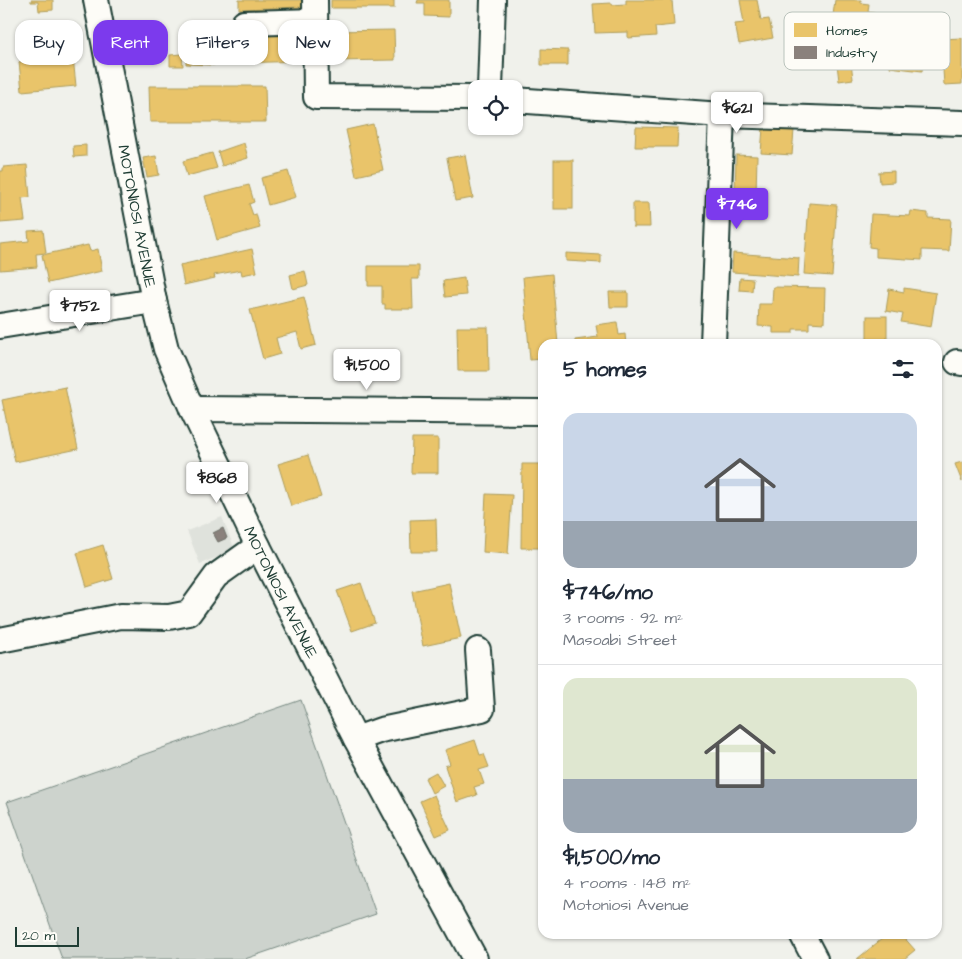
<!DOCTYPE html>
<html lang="en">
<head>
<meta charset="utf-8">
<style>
  :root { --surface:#fff; --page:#f6f6f7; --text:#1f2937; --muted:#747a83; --line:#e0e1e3; --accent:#7c3aed }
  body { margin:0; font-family:"Architects Daughter",sans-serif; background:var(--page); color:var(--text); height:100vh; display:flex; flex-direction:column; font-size:19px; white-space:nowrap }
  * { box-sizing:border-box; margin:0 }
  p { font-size:16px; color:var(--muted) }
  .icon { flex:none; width:28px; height:28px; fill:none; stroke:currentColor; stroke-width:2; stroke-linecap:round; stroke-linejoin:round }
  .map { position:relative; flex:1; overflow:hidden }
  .drawer { position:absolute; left:538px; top:339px; width:404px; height:600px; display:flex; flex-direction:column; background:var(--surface); border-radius:15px; box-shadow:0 1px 4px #0004 }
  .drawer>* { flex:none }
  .hud { position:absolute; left:15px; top:20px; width:448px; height:45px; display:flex; gap:10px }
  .tools { position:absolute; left:468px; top:80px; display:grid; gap:10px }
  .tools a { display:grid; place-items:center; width:55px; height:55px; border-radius:10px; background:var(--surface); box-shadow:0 1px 4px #0004; font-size:25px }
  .scale { position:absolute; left:15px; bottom:12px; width:64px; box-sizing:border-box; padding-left:5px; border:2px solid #1f3d34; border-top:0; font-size:14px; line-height:18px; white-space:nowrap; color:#1f3d34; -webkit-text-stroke:4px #fdfcf7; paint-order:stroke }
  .price { position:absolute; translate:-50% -42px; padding:0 11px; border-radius:5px; background:#fff; color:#222; font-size:16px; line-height:32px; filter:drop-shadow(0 1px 2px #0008) }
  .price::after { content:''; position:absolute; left:50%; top:30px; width:15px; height:11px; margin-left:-8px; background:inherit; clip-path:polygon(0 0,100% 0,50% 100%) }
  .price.selected { background:var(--accent); color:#fff }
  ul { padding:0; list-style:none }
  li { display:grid; align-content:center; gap:10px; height:265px; padding:0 25px }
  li+li { border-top:1px solid var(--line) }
  li span { display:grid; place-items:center; height:155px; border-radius:15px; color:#555 }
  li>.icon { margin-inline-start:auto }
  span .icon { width:90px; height:90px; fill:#fffc; stroke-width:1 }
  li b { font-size:21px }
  h2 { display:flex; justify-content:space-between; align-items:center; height:60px; padding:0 25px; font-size:21px }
  .tag { padding:0 18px; border-radius:15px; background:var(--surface); box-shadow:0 1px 4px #0004; font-size:18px; line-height:45px }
  .tag.selected { background:var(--accent); color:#fff }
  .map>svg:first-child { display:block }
  .built { fill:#dfe2dc }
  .green { fill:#cdd3cd; stroke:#768880 }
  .homes { fill:#e9c46a; stroke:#ac9c5a }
  .industry { fill:#8a817c; stroke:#6a6d66 }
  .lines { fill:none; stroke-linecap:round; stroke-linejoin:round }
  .minor-casing { stroke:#1f3d34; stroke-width:28 }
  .minor { stroke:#fdfcf7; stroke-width:24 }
  .labels { text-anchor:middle; stroke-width:5; stroke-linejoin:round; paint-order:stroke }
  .street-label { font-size:16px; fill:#1f3d34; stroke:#fdfcf7 }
  .key { fill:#fdfcf7; stroke:#bac3bc; stroke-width:1 }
  .key-label { font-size:14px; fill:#1f3d34 }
</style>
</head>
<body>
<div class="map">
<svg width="962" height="959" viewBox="0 0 962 959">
  <rect width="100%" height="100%" fill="#f0f1eb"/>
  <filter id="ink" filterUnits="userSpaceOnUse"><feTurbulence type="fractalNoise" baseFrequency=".02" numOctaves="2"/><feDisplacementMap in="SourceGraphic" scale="10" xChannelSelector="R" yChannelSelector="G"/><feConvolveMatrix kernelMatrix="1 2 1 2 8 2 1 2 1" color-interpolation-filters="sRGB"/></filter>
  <g filter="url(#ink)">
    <!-- built -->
    <path class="built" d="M222 517 235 550 200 564 187 531Z"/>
    <!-- green -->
    <path class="green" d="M301 700 376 914 245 959H62L7 802Z"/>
    <!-- homes -->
    <g class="homes">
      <path d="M31 0H53V10L39 11 38 2H31Z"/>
      <path d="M239 0H303L304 7 239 9Z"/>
      <rect x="331" y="0" width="63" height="8"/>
      <path d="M418 0H449V17L425 16V3H417Z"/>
      <path d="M626 0H672L674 25 655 27 656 36 628 38V32L595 33 593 4 612 3V5L626 4Z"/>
      <path d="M740 0H757L761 20 769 19 773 38 739 44 735 24 744 23Z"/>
      <path d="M835 0H861V3L869 4 868 12 878 14 875 37 831 31Z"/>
      <path d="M394 30 395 60 333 61 331 31Z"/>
      <path d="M301 31 302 61 240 63 239 33Z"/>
      <path d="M187 35 215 36 214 65 186 64Z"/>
      <path d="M962 38V84L944 85 941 39Z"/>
      <path d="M885 41 902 43 901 50 924 52 922 71 890 67V57L883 56Z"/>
      <path d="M849 45 853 79 839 81 835 47Z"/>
      <path d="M541 49 568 50V65H541Z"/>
      <path d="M182 54 183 66H170V55Z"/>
      <path d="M73 57 76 86 22 91 19 62Z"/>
      <path d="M149 86H265L266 122H150Z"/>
      <path d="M373 124 383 170 356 176 346 130Z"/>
      <path d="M636 127 678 128 677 147H635Z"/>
      <path d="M763 128 794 130 792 155 761 153Z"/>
      <path d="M244 143 248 158 222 166 218 152Z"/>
      <path d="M86 145V156L74 157 73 146Z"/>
      <path d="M212 153 217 168 187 176 183 161Z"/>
      <path d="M465 155 473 198 455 201 447 158Z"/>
      <path d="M736 155 757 156 756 195 735 194Z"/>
      <path d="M156 156 159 175 147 177 143 158Z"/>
      <rect x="554" y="160" width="19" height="49"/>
      <path d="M27 165 30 197 22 198 25 221 0 223V171H3V167Z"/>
      <path d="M288 171 296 197 268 205 261 178Z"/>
      <path d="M894 171V182L880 183 879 172Z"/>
      <path d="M249 185 254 202 249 204 253 215 256 214 260 228 217 240 205 196Z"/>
      <path d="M633 203H649L650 227H633Z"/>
      <path d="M809 203 837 205 832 276 804 274Z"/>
      <path d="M911 211 928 213V218L951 219 949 251 922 250V260L876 257V248L869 247 871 214 910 216Z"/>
      <path d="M43 230 46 253 36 254 37 267 0 270V244L29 241 28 231Z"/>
      <path d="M88 245 90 251 98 249 102 271 48 283 42 255Z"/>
      <path d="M252 249 257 272 242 275 241 270 214 275 215 278 184 285 180 265Z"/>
      <path d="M566 253 601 255V263L566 261Z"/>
      <path d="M733 253 799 258 798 277 732 272Z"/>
      <path d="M368 266H419V279H412L413 309H385V304H382V286H368Z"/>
      <path d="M305 271 308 285 293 289 290 275Z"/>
      <path d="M552 274 558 344H542V359L530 360 523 277Z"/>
      <path d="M464 278 466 295 445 297 443 281Z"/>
      <path d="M740 278 753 279 752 291 739 290Z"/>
      <path d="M773 287 825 288 824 323 809 322V329H793V333H773V327L758 326 759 304H772Z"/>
      <path d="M904 288 936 293 931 327 901 322 903 314 886 311 889 289 904 292Z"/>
      <path d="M609 292H628V307H610Z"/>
      <path d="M304 297 316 345 301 349 297 332 276 338 280 354 263 359 250 310Z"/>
      <rect x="867" y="316" width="20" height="25"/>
      <path d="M617 322 619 335 625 334 626 344H575V340L598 337 596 325Z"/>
      <path d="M457 327H488L489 371H458Z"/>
      <path d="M65 387 78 449 15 462 2 400Z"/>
      <path d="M412 438H438V473H411Z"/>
      <path d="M308 455 321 497 291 506 278 464Z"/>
      <path d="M962 462V482L955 464Z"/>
      <path d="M522 464H542V548H521Z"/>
      <path d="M486 494 512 495 508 554 483 552Z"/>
      <path d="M436 519 437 552H411L410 520Z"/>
      <path d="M103 545 113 579 87 587 77 553Z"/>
      <path d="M361 583 375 623 352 631 337 591Z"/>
      <path d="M449 583 461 638 423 646 412 591Z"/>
      <path d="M475 740 480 755 484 754 489 767 479 770 484 784 474 787 477 795 457 802 445 766 450 764 445 750Z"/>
      <path d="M436 772 444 786 432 793 425 778Z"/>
      <path d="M434 795 450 830 436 836 420 801Z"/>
      <path d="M888 934 892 937 895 934H901L915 950 904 959H857Z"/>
    </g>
    <!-- industry -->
    <path class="industry" d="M223 528 227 538 218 542 213 533Z"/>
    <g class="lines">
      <defs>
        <g id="minor">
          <path id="s1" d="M96 0 154 301 166 349 192 409 258 546 356 739 475 959"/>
          <path d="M315 0 316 97 476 98"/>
          <path d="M244 23 315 21"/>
          <path d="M490 89 493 0"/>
          <path d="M514 100 722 115 962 123"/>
          <path d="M0 326 154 301"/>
          <path d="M713 344 722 115"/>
          <path d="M957 362 962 363"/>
          <path d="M192 409 542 412"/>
          <path d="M0 640 121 616 169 617 189 613 216 576 258 546"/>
          <path d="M356 739 381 730 482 709 478 650"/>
          <path d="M802 934 815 959"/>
        </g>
      </defs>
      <!-- minor casing -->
      <use href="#minor" class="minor-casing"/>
      <!-- minor -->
      <use href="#minor" class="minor"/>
    </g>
  </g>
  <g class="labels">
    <!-- street labels -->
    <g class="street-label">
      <text dy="6" stroke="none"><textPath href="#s1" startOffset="220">MOTONIOSI AVENUE</textPath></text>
      <text dy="6" stroke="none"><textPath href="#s1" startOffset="625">MOTONIOSI AVENUE</textPath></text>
    </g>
  </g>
  <!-- legend -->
  <rect x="784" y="12" width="166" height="58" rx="8" class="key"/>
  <rect x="794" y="23" width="23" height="14" fill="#e9c46a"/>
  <rect x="794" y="46" width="23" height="13" fill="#8a817c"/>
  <g class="key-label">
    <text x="826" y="35">Homes</text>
    <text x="826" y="57">Industry</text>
  </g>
</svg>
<div class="tools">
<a><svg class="icon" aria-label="locate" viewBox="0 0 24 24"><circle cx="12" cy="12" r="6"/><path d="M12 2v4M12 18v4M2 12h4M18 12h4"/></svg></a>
</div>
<div class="scale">20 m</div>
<b class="price" style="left:737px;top:134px">$621</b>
<b class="price selected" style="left:737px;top:230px">$746</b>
<b class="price" style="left:80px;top:332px">$752</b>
<b class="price" style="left:367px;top:391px">$1,500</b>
<b class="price" style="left:217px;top:504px">$868</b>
<div class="hud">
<a class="tag">Buy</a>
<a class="tag selected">Rent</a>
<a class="tag">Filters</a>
<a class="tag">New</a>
</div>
<section class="drawer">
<h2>5 homes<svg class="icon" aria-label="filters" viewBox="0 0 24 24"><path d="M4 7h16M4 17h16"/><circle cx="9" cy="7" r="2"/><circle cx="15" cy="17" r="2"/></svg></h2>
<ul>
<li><span style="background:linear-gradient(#c9d6e8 70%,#9aa5b1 0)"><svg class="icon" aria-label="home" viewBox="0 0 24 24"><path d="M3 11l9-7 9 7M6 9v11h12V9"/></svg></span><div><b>$746/mo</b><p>3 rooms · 92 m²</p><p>Masoabi Street</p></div></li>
<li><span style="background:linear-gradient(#dfe7d0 65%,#9aa5b1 0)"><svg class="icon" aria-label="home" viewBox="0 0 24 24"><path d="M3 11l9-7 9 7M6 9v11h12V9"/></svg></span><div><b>$1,500/mo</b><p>4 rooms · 148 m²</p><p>Motoniosi Avenue</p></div></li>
</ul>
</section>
</div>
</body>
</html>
